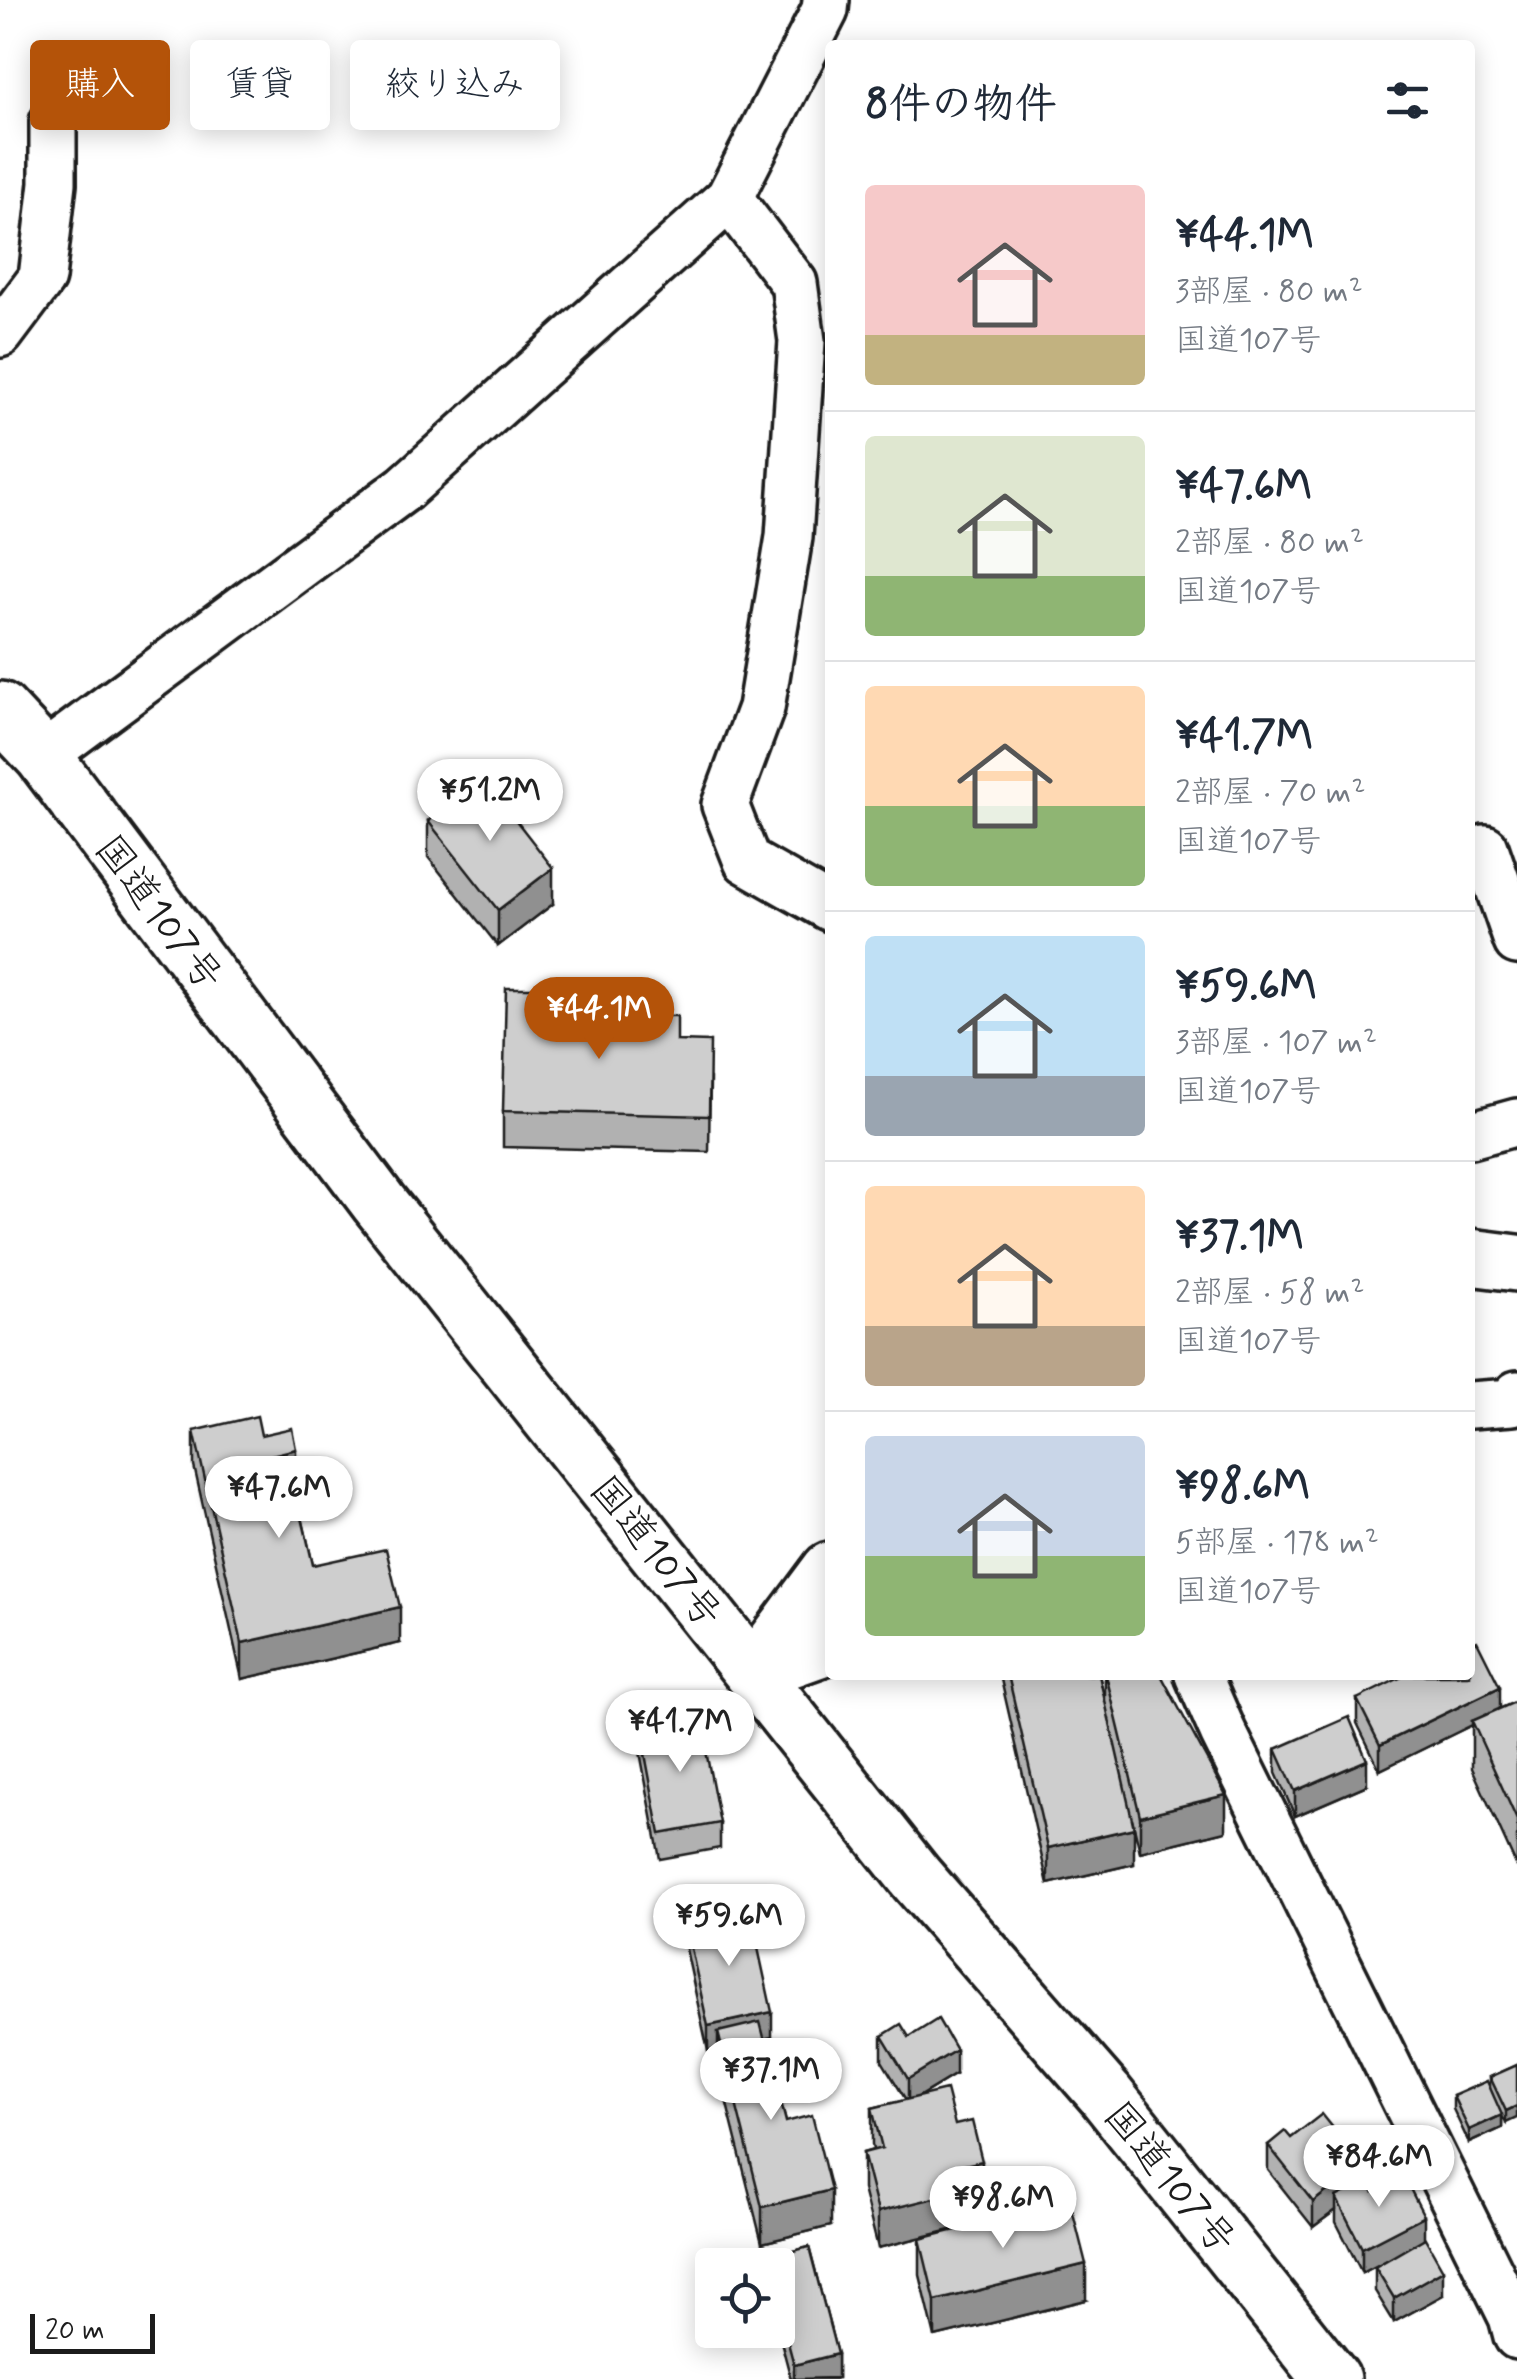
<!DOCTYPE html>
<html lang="ja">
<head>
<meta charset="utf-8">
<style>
  :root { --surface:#fff; --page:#f2f2f3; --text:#1f2937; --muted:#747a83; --line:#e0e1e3; --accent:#b45309 }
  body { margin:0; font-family:Mynerve,"Klee One",sans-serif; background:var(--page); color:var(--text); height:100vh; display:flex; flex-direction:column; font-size:38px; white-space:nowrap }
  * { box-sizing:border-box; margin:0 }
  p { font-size:32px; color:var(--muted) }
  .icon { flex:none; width:55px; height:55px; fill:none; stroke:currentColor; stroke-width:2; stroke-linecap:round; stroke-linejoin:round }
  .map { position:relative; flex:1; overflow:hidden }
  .panel { position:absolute; left:825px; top:40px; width:650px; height:1640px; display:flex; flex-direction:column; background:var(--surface); border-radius:10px; box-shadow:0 5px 25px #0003 }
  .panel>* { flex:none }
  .top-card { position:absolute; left:30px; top:40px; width:645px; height:90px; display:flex; gap:20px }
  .buttons { position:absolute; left:695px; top:2248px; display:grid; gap:20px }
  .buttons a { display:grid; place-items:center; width:100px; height:100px; border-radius:10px; background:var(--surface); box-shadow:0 5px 25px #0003; font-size:50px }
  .scale { position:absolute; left:30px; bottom:25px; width:125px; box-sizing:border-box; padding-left:10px; border:5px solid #1c1c1c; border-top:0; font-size:28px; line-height:35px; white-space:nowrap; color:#1c1c1c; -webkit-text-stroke:8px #fff; paint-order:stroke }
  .price { position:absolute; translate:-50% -85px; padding:0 22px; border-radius:35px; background:#fff; color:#222; font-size:32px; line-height:65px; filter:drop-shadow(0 2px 5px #0008) }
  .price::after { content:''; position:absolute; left:50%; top:60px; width:30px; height:22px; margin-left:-15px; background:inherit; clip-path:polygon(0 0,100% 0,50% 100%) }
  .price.selected { background:var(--accent); color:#fff }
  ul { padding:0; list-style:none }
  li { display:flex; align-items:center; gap:30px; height:250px; padding:0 40px }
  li+li { border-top:2px solid var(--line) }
  li span { display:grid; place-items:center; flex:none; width:280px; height:200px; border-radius:10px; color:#555 }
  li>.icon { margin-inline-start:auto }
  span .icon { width:120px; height:120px; fill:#fffc; stroke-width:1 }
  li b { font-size:42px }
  h2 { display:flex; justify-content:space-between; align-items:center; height:120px; padding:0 40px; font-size:42px }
  .chip { padding:0 35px; border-radius:10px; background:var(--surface); box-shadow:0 5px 25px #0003; font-size:35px; line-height:90px }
  .chip.selected { background:var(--accent); color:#fff }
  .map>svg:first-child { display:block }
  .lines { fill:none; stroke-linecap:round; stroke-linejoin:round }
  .minor-casing { stroke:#1c1c1c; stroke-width:52 }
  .highway-casing { stroke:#1c1c1c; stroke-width:62 }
  .minor { stroke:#fff; stroke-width:45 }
  .highway { stroke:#fff; stroke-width:55 }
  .wall { fill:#b1b1b1; stroke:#1c1c1c; stroke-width:2.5 }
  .shaded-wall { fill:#909090; stroke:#1c1c1c; stroke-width:2.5 }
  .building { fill:#cecece; stroke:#1c1c1c; stroke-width:2.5 }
  .labels { text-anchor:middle; stroke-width:8; stroke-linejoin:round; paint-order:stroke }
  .street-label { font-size:40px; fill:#1c1c1c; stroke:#fff }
</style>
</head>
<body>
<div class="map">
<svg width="1517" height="2379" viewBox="0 0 1517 2379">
  <rect width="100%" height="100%" fill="#fff"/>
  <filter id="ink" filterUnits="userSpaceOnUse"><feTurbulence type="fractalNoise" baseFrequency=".01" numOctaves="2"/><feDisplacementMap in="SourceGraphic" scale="20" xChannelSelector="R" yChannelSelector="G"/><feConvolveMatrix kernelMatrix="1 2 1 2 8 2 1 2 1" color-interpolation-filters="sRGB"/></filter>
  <g filter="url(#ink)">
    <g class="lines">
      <defs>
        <g id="minor">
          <path d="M729 198 794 283 802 341 789 537 761 708 725 805 747 861 830 908"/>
          <path d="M0 334 42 278 53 183V122"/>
          <path d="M43 756 405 488 729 198 825 10 826 0"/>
          <path d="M1485 848 1517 941"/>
          <path d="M1470 1135 1517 1122"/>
          <path d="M1470 1405 1512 1402 1517 1394"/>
          <path d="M1198 1675 1223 1732 1512 2317 1517 2336"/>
        </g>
        <g id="highway">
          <path d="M0 710 43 756 379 1203 916 1878 1105 2094 1332 2379"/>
          <path d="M1470 1257 1517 1263"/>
          <path d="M754 1672 830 1570"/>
          <path d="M754 1672 830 1645"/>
        </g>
      </defs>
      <!-- minor casing -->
      <use href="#minor" class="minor-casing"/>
      <!-- highway casing -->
      <use href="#highway" class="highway-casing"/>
      <!-- minor -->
      <use href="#minor" class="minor"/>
      <!-- highway -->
      <use href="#highway" class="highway"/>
    </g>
    <!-- wall -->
    <g class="wall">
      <path d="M428 821 553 904 498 946 428 857Z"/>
      <path d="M556 1013 677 1041 710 1078 709 1152 503 1147V1111Z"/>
      <path d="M194 1431 261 1435 296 1485 295 1486 313 1565 400 1643 242 1679 194 1466Z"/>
      <path d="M1000 1675H1099L1105 1701V1675H1161L1226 1831 1140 1852 1132 1818 1134 1864 1048 1884Z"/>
      <path d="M1357 1699 1500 1709 1517 1701V1867L1472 1768V1725L1380 1770 1357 1723Z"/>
      <path d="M640 1727 720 1823V1848L660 1859 640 1752Z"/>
      <path d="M1276 1749 1367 1785 1295 1816 1276 1773Z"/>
      <path d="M686 1925 772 2037 765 2039 786 2122 831 2226 762 2243 718 2068V2049L708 2051 686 1949Z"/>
      <path d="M882 2036 909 2037 956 2074 920 2096 955 2125 982 2197 967 2201V2226L878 2248 863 2189V2153L873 2150 872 2144V2108L906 2100 882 2061Z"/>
      <path d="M1517 2065 1506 2123 1502 2116V2128L1469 2143 1453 2109V2096L1490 2088V2077Z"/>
      <path d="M1291 2138 1373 2191 1424 2239 1443 2295 1394 2322 1375 2291V2267L1391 2258 1362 2273 1336 2222V2210L1313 2227 1268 2170V2145Z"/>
      <path d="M920 2239 1086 2300 935 2337 920 2275Z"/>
      <path d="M809 2247 837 2354V2378L835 2379H791L778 2330V2265H765V2258Z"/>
    </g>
    <!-- shaded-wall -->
    <g class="shaded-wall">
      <path d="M553 868V904L498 946V910Z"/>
      <path d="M296 1449V1485L268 1492V1456Z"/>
      <path d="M400 1607V1643L242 1679V1643Z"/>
      <path d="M1500 1687V1712L1472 1721V1725L1380 1770V1745Z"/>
      <path d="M1367 1760V1785L1295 1816V1791Z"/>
      <path d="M1226 1795V1831L1140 1852V1816Z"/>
      <path d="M1134 1828V1864L1048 1884V1848Z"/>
      <path d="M772 2012V2037L722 2048 718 2032V2049L708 2051V2026Z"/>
      <path d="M956 2050V2074L908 2103V2079Z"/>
      <path d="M1517 2106V2118L1506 2123V2111Z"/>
      <path d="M1502 2115V2128L1469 2143V2130Z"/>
      <path d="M982 2161V2197L967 2201V2226L878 2248V2212L961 2166Z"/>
      <path d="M1362 2164V2189L1336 2197V2210L1313 2227V2202Z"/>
      <path d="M831 2190V2226L762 2243V2207Z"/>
      <path d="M1424 2216V2241L1362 2273V2248Z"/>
      <path d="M1086 2264V2300L935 2337V2301Z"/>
      <path d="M1443 2270V2295L1394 2322V2298Z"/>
      <path d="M837 2354V2378L794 2379V2365Z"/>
    </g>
    <!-- building -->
    <g class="building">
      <path d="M483 778 553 868 498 910 428 821Z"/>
      <path d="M506 988H556L555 1013 677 1016V1041L710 1042 709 1116 503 1111Z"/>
      <path d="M257 1416 261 1435 292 1428 296 1449 268 1456 272 1475 291 1470 313 1565 386 1549 400 1607 242 1643 194 1431Z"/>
      <path d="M1477 1641 1500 1687 1380 1745 1357 1699 1406 1675H1470V1644Z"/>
      <path d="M1008 1675H1099L1134 1828 1048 1848Z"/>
      <path d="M1106 1675H1161L1226 1795 1140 1816Z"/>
      <path d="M1517 1701V1820L1472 1721Z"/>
      <path d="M699 1715 720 1823 660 1834 640 1727Z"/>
      <path d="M1349 1717 1367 1760 1295 1791 1276 1749Z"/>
      <path d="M750 1911 772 2012 708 2026 686 1925Z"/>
      <path d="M938 2019 956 2050 908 2079 882 2036 901 2024 909 2037Z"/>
      <path d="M760 2022 786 2122 812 2115 831 2190 762 2207 718 2032Z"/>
      <path d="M1517 2065V2106L1506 2111 1490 2077Z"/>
      <path d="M1487 2081 1502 2115 1469 2130 1453 2096Z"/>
      <path d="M946 2090 955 2125 972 2121 982 2161 961 2166 967 2190 878 2212 863 2153 882 2148 872 2108Z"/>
      <path d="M1322 2114 1362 2164 1313 2202 1268 2145 1285 2131 1291 2138Z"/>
      <path d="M1403 2175 1424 2216 1362 2248 1336 2197 1368 2181 1373 2191Z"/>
      <path d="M1070 2201 1086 2264 935 2301 920 2239Z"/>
      <path d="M1425 2238 1443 2270 1394 2298 1375 2267Z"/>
      <path d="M809 2247 837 2354 794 2365 778 2305V2265H767L765 2258Z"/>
    </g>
  </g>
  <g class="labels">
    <!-- street labels -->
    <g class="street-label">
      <text transform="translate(160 912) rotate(53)" y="14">国道107号</text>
      <text transform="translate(657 1551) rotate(51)" y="14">国道107号</text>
      <text transform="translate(1171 2177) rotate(51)" y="14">国道107号</text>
    </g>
  </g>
</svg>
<div class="buttons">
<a><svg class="icon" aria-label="locate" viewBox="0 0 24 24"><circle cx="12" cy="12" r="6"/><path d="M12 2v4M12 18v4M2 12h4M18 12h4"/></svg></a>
</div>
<div class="scale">20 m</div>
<b class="price" style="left:490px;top:844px">¥51.2M</b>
<b class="price selected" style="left:599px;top:1062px">¥44.1M</b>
<b class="price" style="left:279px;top:1541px">¥47.6M</b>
<b class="price" style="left:680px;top:1775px">¥41.7M</b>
<b class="price" style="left:729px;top:1969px">¥59.6M</b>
<b class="price" style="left:771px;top:2123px">¥37.1M</b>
<b class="price" style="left:1379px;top:2210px">¥84.6M</b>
<b class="price" style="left:1003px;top:2251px">¥98.6M</b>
<div class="top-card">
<a class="chip selected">購入</a>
<a class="chip">賃貸</a>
<a class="chip">絞り込み</a>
</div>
<section class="panel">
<h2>8件の物件<svg class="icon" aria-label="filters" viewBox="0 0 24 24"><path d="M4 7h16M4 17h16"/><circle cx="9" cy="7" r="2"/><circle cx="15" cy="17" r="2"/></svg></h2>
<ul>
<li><span style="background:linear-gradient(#f6c9c9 75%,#c2b280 0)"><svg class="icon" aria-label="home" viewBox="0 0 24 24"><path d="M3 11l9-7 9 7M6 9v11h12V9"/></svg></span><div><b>¥44.1M</b><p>3部屋 · 80 m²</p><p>国道107号</p></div></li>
<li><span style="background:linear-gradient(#dfe7d0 70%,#8fb573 0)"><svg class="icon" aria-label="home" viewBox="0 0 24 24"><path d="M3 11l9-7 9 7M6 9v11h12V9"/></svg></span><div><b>¥47.6M</b><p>2部屋 · 80 m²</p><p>国道107号</p></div></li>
<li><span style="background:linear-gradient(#ffd9b3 60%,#8fb573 0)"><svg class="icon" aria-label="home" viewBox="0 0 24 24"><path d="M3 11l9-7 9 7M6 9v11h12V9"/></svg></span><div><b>¥41.7M</b><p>2部屋 · 70 m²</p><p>国道107号</p></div></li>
<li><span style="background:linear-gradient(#bfe0f5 70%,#9aa5b1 0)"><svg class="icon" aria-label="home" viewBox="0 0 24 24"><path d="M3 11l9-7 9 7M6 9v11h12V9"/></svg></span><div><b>¥59.6M</b><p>3部屋 · 107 m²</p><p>国道107号</p></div></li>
<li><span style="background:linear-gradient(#ffd9b3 70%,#b9a48a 0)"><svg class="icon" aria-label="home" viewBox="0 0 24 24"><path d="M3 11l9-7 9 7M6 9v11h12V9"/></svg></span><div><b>¥37.1M</b><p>2部屋 · 58 m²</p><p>国道107号</p></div></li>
<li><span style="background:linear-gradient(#c9d6e8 60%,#8fb573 0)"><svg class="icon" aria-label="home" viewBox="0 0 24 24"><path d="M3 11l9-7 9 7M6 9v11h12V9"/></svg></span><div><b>¥98.6M</b><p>5部屋 · 178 m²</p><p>国道107号</p></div></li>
</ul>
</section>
</div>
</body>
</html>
